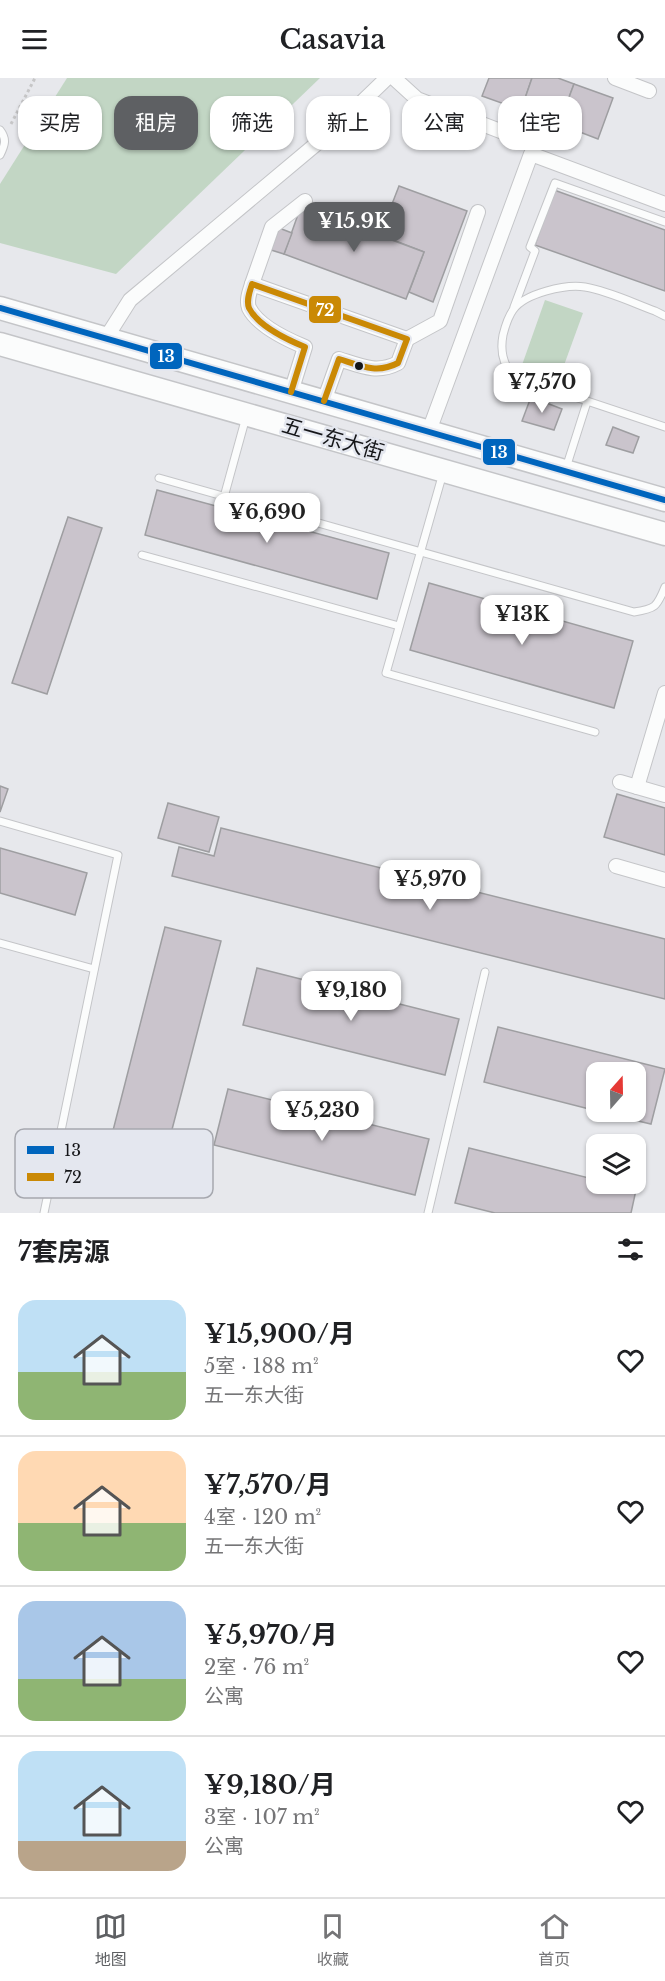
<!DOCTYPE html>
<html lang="zh">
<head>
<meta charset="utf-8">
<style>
  :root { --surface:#fff; --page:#f6f6f6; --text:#202124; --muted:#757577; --line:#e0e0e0; --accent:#5e6063 }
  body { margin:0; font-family:"Libre Baskerville","Noto Sans SC",serif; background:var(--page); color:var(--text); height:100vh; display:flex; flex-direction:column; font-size:22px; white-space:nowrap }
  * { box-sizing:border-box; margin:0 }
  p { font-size:20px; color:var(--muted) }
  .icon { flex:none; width:33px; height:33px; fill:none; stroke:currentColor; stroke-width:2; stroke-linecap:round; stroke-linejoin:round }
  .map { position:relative; height:1135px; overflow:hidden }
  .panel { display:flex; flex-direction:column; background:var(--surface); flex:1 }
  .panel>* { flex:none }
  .hud { position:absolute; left:18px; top:18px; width:630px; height:54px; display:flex; gap:12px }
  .needle { width:39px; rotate:20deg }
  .buttons { position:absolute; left:586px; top:984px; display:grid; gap:12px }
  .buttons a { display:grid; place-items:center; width:60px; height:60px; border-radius:12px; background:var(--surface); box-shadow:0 2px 4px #0004; font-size:30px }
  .price { position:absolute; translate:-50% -51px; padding:0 14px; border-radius:12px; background:#fff; color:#222; font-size:20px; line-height:39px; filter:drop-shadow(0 2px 3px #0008) }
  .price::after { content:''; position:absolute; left:50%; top:36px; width:18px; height:14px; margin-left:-9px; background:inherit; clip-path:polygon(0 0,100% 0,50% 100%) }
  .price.on { background:var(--accent); color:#fff }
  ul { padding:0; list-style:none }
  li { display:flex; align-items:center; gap:18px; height:150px; padding:0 18px }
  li+li { border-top:2px solid var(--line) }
  li span { display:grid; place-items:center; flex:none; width:168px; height:120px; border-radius:18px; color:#555 }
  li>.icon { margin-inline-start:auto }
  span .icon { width:72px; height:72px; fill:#fffc; stroke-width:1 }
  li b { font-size:26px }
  h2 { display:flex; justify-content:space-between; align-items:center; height:72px; padding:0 18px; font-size:26px }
  .pill { padding:0 21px; border-radius:18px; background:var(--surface); box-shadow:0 2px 4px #0004; font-size:21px; line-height:54px }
  .pill.on { background:var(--accent); color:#fff }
  header { display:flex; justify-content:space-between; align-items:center; height:78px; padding:0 18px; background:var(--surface); font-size:27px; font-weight:600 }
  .tabs { display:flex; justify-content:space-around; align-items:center; height:84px; border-top:2px solid var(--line); background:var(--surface); font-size:16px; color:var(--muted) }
  .tabs a { display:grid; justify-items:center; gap:3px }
  .tabs .on { color:var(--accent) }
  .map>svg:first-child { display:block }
  .green { fill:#c2d6c4 }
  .building { fill:#cac4cc; stroke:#9e9ea1; stroke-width:1.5 }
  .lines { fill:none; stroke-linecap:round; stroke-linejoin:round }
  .service-casing { stroke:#c4c5c8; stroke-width:9 }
  .minor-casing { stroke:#c4c5c8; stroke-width:16 }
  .primary-casing { stroke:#c4c5c8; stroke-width:25 }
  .path { stroke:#c6c6c7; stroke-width:3; stroke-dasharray:3 3; stroke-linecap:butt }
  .service { stroke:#fbfcfc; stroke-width:7 }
  .minor { stroke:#fbfcfc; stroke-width:14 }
  .primary { stroke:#fbfcfc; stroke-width:22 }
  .bus-1-casing { stroke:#e4e7ef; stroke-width:10 }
  .bus-2-casing { stroke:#e4e7ef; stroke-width:10 }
  .bus-1 { stroke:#0065bd; stroke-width:6 }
  .bus-2 { stroke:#ca8905; stroke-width:6 }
  .bus-dot { fill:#151619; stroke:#e4e7ef; stroke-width:2 }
  .labels { text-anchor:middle; stroke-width:5; stroke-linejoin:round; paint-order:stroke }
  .street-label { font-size:21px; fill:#151619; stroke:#e4e7ef }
  .key { fill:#e4e7ef; stroke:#a6a8af; stroke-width:1.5 }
  .key-label { font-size:16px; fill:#151619 }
  .line-badge { stroke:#e4e7ef; stroke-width:2 }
  .badge-label { font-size:16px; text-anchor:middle; font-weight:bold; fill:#fff }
</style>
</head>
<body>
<header><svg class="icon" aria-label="menu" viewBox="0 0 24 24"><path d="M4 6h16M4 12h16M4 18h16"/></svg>Casavia<svg class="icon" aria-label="heart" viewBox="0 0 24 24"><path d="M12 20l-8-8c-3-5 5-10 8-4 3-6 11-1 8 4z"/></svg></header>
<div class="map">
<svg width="665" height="1135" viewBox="0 0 665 1135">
  <rect width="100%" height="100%" fill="#e7e8ec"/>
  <!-- green -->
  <g class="green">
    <path d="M67 0H320L116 196 0 165V106Z"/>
    <path d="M545 222 583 235 559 301 522 287Z"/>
  </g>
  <!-- building -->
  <g class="building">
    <path d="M489 0H532L521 32 482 18Z"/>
    <path d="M532 0H558L574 6 559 46 521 32Z"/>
    <path d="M574 6 613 20 598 61 559 46Z"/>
    <path d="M399 108 467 133 433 224 409 214 424 174 380 157Z"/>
    <path d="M554 112 665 152V213L535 167Z"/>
    <path d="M301 128 424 174 406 221 284 176Z"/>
    <path d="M279 150 292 155 284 176 271 172Z"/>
    <path d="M531 319 562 331 554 352 522 343Z"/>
    <path d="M613 349 639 359 633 375 606 367Z"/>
    <path d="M157 412 389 475 377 521 145 457Z"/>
    <path d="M68 439 102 450 47 616 12 605Z"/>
    <path d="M429 505 633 563 614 630 410 572Z"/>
    <path d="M0 708 8 711 0 734Z"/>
    <path d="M617 716 665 730V777L604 759Z"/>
    <path d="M168 725 219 739 209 774 158 760Z"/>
    <path d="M221 750 665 861V921L172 798 179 769 214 778Z"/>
    <path d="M0 770 87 795 75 837 0 815Z"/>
    <path d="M165 849 221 863 162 1090 107 1076Z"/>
    <path d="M257 890 459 941 445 997 243 947Z"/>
    <path d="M498 949 665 991 651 1046 600 1034H636V994H597V1033L484 1004Z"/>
    <path d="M228 1011 429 1061 415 1117 214 1067Z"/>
    <path d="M469 1070 597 1102V1106H612L636 1112 631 1135H495L455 1125Z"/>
  </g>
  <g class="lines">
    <defs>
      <g id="service">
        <path d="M0 52C7 61 5 67 0 77"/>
        <path d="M514 229 535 173 530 169 555 105 665 144"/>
        <path d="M665 238 655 233C633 225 609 213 585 209 566 206 525 215 513 232 508 239 505 249 503 257 500 273 503 288 515 299L665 349"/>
        <path d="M566 390 587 324"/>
        <path d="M443 395 386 595 595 654"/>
        <path d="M159 400 634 534C655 531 657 529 665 509"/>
        <path d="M224 419 246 339"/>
        <path d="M142 477 399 548"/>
        <path d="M0 743 118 777 44 1135"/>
        <path d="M0 865 94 891"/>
        <path d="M428 1135 485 894"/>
      </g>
      <g id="minor">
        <path d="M394 0 417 21 516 59"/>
        <path d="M615 0 649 13"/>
        <path d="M252 206 272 149 305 123"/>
        <path d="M106 260 130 222 333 52 387 0"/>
        <path d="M407 261 440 243 478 134"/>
        <path d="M291 314 305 269C288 262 258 248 249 230 246 222 250 213 252 206L407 261 398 285C377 296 361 288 339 281L324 323"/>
        <path d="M429 353 531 76 665 126"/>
        <path d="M620 704 665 717"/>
        <path d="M637 709 665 615"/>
        <path d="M616 788 665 802"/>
      </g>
      <g id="primary">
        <path d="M0 230 665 422"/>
        <path d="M0 266 665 456"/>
      </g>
    </defs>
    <!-- service casing -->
    <use href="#service" class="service-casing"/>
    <!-- minor casing -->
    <use href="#minor" class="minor-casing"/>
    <!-- primary casing -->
    <use href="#primary" class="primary-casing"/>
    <!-- path -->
    <path class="path" d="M11 46 35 0"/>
    <!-- service -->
    <use href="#service" class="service"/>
    <!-- minor -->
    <use href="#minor" class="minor"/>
    <!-- primary -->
    <use href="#primary" class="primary"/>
    <defs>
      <path id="bus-1" d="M0 230 665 422"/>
      <path id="bus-2" d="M291 314 305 269C288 262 258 248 249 230 246 222 250 213 252 206L407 261 398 285C377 296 361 288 339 281L324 323"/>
    </defs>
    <!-- bus-1 casing -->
    <use href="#bus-1" class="bus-1-casing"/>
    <!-- bus-2 casing -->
    <use href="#bus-2" class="bus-2-casing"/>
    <!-- bus-1 -->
    <use href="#bus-1" class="bus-1"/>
    <!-- bus-2 -->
    <use href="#bus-2" class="bus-2"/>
  </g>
  <!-- markers -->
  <circle class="bus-dot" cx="359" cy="288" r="5"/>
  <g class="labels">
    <!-- street labels -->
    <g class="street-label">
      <text transform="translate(333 361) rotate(16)" y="7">五一东大街</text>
    </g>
  </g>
  <!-- legend -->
  <rect x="15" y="1051" width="198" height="69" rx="9" class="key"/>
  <rect x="27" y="1068" width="27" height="8" fill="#0065bd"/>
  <rect x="27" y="1095" width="27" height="8" fill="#ca8905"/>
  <g class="key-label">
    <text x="64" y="1078">13</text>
    <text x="64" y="1105">72</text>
  </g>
  <g class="line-badge">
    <rect x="308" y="217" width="34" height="29" rx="6" fill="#ca8905"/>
    <rect x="149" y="264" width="34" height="28" rx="6" fill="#0065bd"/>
    <rect x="482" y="360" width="34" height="28" rx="6" fill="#0065bd"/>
  </g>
  <g class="badge-label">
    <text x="325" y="238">72</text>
    <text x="166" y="284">13</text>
    <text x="499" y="380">13</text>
  </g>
</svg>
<div class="buttons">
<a><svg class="needle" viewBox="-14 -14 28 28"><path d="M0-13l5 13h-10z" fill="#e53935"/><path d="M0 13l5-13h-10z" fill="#757577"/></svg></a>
<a><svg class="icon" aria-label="layers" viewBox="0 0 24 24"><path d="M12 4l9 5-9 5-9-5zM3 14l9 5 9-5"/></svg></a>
</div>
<b class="price on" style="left:354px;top:175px">¥15.9K</b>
<b class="price" style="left:542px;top:336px">¥7,570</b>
<b class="price" style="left:267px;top:466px">¥6,690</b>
<b class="price" style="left:522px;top:568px">¥13K</b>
<b class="price" style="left:430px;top:833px">¥5,970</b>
<b class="price" style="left:351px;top:944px">¥9,180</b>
<b class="price" style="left:322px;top:1064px">¥5,230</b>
<div class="hud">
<a class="pill">买房</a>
<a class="pill on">租房</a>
<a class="pill">筛选</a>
<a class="pill">新上</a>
<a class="pill">公寓</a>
<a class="pill">住宅</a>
</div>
</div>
<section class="panel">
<h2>7套房源<svg class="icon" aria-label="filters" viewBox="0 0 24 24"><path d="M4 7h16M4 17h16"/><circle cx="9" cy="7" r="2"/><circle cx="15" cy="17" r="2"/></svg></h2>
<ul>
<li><span style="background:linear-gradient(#bfe0f5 60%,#8fb573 0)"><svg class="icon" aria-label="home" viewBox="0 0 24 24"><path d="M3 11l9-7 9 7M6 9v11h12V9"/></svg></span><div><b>¥15,900/月</b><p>5室 · 188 m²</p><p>五一东大街</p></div><svg class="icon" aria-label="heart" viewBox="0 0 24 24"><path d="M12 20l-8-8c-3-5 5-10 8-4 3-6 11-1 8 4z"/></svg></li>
<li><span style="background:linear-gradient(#ffd9b3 60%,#8fb573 0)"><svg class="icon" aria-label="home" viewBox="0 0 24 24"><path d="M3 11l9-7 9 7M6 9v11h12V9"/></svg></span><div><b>¥7,570/月</b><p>4室 · 120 m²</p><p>五一东大街</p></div><svg class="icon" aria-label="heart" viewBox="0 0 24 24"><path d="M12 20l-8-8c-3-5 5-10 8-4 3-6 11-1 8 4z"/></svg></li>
<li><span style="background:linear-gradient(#a9c7e8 65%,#8fb573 0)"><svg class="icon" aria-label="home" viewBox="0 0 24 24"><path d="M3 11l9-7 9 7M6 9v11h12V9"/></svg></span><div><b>¥5,970/月</b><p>2室 · 76 m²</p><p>公寓</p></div><svg class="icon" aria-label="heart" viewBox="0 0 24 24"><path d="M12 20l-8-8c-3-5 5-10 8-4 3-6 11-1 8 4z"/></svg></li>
<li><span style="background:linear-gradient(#bfe0f5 75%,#b9a48a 0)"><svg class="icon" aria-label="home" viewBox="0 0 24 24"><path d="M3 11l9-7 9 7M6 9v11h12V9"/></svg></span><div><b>¥9,180/月</b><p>3室 · 107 m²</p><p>公寓</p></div><svg class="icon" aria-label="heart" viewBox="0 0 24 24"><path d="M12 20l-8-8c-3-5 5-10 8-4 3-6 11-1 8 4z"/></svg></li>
</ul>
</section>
<nav class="tabs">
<a class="on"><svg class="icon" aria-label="map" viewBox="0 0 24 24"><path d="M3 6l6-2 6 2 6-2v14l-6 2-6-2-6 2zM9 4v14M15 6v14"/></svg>地图</a>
<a><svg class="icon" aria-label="saved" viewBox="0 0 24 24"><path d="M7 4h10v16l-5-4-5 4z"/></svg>收藏</a>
<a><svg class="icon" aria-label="home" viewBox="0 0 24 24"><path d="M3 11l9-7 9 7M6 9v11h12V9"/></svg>首页</a>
</nav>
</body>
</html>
